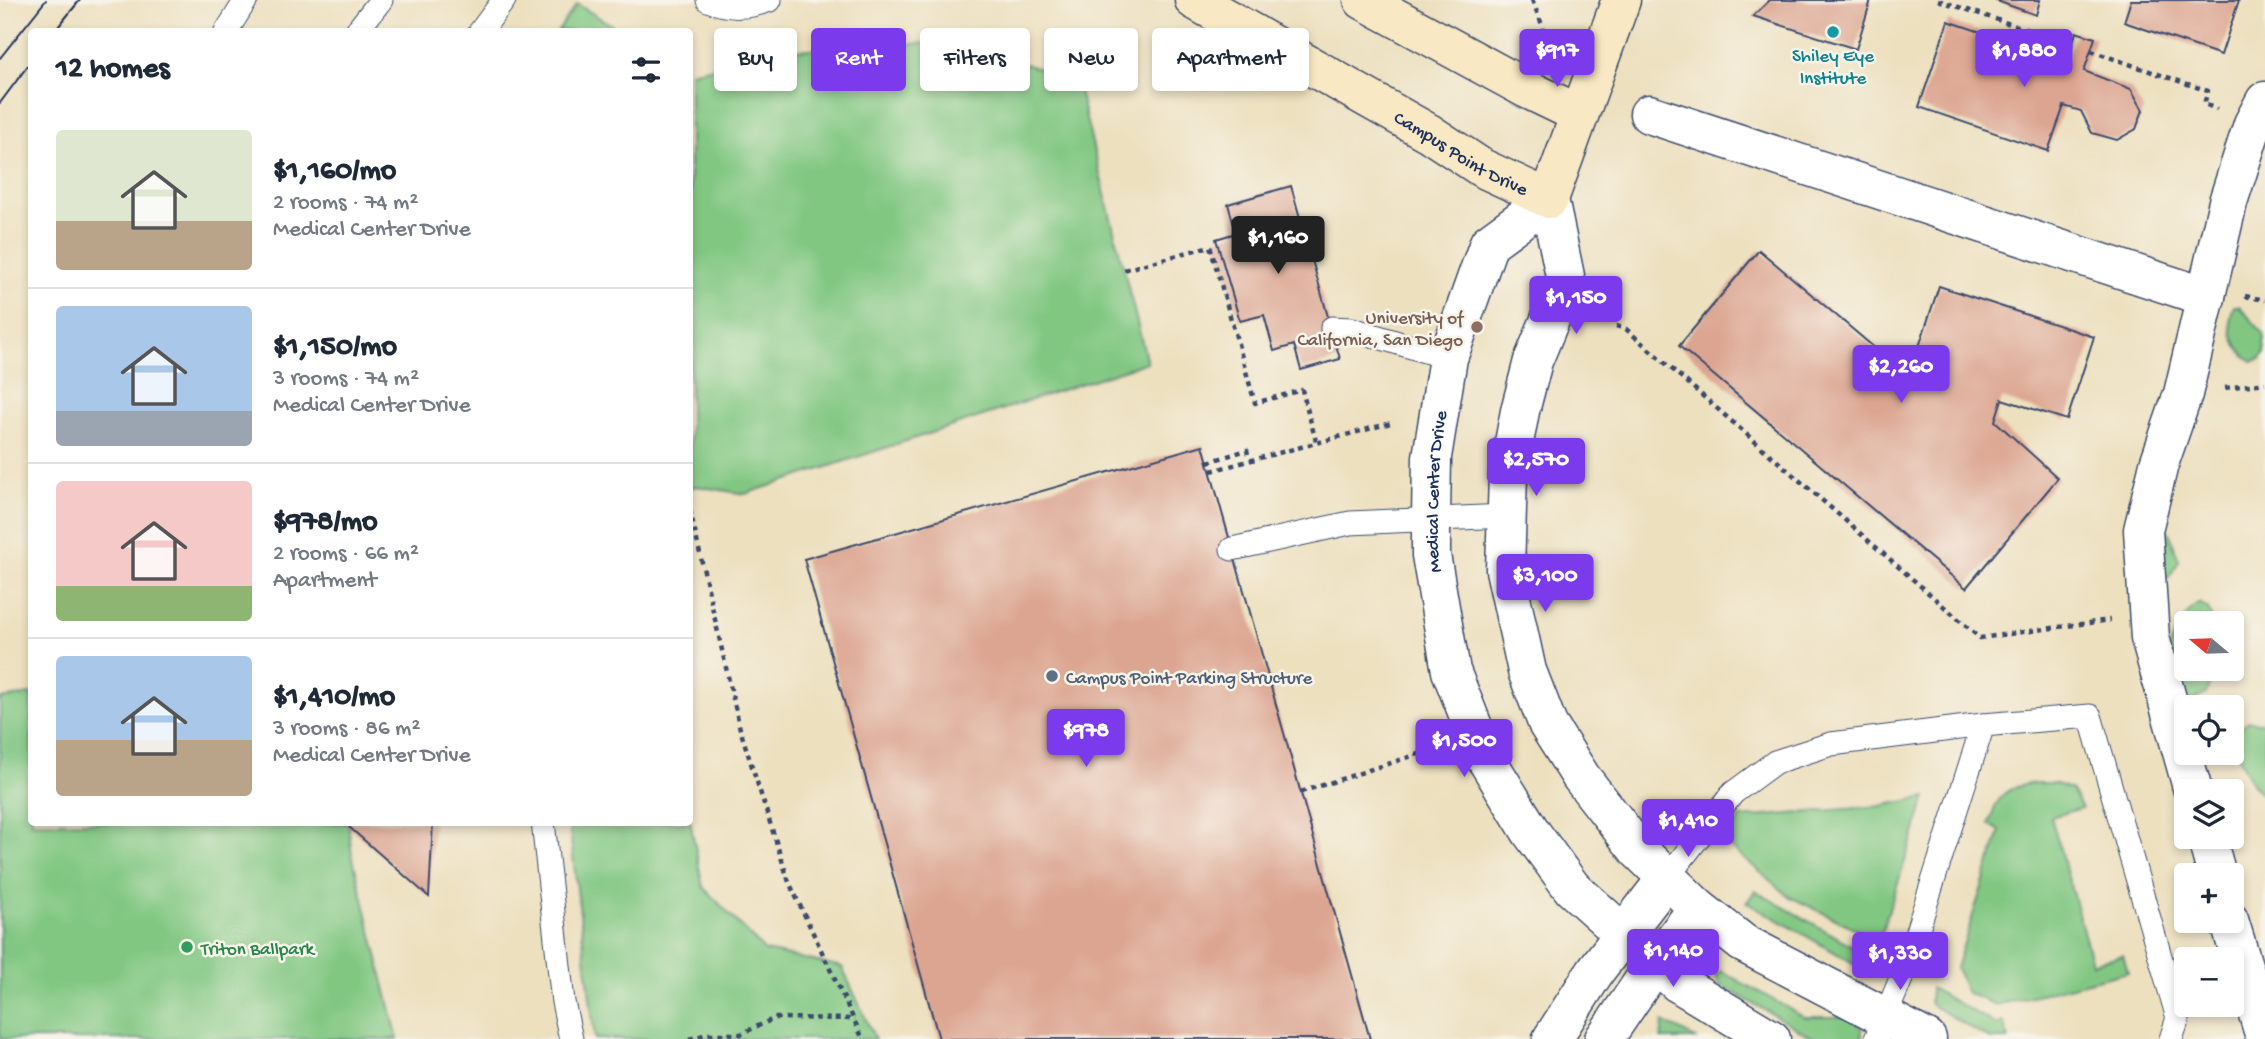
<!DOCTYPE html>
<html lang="en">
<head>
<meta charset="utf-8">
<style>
  :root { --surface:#fff; --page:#f6f6f7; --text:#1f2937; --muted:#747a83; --line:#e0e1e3; --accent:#7c3aed }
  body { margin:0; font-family:"Gochi Hand",sans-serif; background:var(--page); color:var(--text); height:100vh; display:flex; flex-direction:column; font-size:26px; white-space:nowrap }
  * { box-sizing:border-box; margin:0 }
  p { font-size:23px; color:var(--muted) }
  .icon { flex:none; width:38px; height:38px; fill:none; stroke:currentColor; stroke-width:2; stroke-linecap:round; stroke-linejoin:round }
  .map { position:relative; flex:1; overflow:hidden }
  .sheet { position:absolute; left:28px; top:28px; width:665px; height:798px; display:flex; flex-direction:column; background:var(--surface); border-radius:7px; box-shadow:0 4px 10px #0003 }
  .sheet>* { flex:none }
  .top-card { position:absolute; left:714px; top:28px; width:665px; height:63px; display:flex; gap:14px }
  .needle { width:46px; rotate:289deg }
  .fabs { position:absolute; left:2174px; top:611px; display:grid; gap:14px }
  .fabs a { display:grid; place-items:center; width:70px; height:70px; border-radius:7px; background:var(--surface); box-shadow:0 4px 10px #0003; font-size:35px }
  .price { position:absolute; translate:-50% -60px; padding:0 16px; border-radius:7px; background:var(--accent); color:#fff; font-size:23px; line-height:46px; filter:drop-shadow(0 2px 4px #0008) }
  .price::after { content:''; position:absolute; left:50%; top:42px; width:21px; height:16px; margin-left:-10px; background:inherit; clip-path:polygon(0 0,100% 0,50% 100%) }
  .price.selected { background:#222; color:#fff }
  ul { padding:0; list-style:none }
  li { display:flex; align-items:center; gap:21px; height:175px; padding:0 28px }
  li+li { border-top:2px solid var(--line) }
  li span { display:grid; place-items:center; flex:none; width:196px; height:140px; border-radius:7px; color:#555 }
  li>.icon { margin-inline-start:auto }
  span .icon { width:84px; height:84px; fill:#fffc; stroke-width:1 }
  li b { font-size:30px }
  h2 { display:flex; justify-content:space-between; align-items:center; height:84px; padding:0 28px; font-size:30px }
  .tag { padding:0 24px; border-radius:7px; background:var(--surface); box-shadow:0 4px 10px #0003; font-size:24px; line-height:63px }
  .tag.selected { background:var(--accent); color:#fff }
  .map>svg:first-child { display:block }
  .green { fill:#81c782; stroke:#4e7b70; stroke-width:2 }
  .building { fill:#dca591 }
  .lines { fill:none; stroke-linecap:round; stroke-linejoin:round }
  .lane-casing { stroke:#3a4a6d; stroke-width:25 }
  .street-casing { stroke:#3a4a6d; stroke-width:41 }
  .secondary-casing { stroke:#3a4a6d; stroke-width:41 }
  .path { stroke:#3a4a6d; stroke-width:4.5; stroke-dasharray:5 5; stroke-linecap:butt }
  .lane { stroke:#fff; stroke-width:23 }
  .street { stroke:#fff; stroke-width:38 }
  .secondary { stroke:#f8e8c3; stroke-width:38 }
  .tram { stroke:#1b2f5e; stroke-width:2 }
  .culture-dot { fill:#0f9aa8; stroke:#f7f3e8; stroke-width:2.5 }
  .education-dot { fill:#8d6e63; stroke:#f7f3e8; stroke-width:2.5 }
  .service-dot { fill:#5c6f8a; stroke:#f7f3e8; stroke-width:2.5 }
  .leisure-dot { fill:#2e9e5b; stroke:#f7f3e8; stroke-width:2.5 }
  .labels { text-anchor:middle; stroke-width:5; stroke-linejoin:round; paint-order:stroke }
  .culture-label { font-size:19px; fill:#0d838f; stroke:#f7f3e8 }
  .street-label { font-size:19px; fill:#1b2f5e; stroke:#f7f3e8 }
  .education-label { font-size:19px; fill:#785e54; stroke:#f7f3e8; text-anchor:end }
  .service-label { font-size:19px; fill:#4e5e75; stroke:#f7f3e8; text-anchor:start }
  .leisure-label { font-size:19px; fill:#27864d; stroke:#f7f3e8; text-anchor:start }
</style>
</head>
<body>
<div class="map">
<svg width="2265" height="1039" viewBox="0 0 2265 1039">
  <rect width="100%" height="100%" fill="#f7f3e8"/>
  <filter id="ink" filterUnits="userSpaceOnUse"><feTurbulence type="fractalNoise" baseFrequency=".0143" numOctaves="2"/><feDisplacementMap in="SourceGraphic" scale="14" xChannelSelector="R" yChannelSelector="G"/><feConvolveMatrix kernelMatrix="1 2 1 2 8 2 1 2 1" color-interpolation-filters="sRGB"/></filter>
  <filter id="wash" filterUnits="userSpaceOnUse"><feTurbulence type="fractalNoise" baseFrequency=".00686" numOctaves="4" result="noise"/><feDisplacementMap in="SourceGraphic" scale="28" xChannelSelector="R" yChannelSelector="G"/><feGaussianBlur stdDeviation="1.57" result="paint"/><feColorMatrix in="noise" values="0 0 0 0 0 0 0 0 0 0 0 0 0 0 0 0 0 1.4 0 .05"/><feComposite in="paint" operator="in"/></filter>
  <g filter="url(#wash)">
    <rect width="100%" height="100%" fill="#ede0bf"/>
    <!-- green -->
    <g class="green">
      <path d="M577 4 621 31H558Z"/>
      <path d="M948 42 1076 79 1147 362 745 494 696 486 690 488V72L793 50Z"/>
      <path d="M2234 306H2239L2263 333 2265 353 2261 359 2252 361C2235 351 2225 325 2234 306Z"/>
      <path d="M2152 504 2171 537 2179 561 2169 577 2162 581Z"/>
      <path d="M2199 603 2208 609 2214 623H2186V668L2215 669 2206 694 2189 702 2180 699C2176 688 2168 673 2167 661 2167 645 2185 612 2199 603Z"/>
      <path d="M31 694 32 822 348 823 352 855 398 1039H0V699Z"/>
      <path d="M2248 721 2265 723V798C2248 782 2235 756 2235 733Z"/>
      <path d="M2035 783H2054L2071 789 2082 808 2051 817 2092 963 2123 955 2128 972 1996 1005 1967 993 1956 968 2000 831 1989 824C1997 795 2005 787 2035 783Z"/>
      <path d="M1926 797 1879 940 1790 897 1723 841 1741 818 1880 806Z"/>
      <path d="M690 820 703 887 765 951 842 967 875 1039H595L569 823 690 822Z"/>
      <path d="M1755 891 1876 959 1855 964 1747 902Z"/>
      <path d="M1721 971 1804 1017H1850L1862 1028V1039H1816L1719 984 1716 976Z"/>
      <path d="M1931 988 1997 1025 2003 1022 2009 1039H1990L1935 1007 1930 1002Z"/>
      <path d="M1663 1022 1697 1039H1661Z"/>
    </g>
    <g id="blocks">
      <!-- building -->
      <g class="building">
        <path d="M1770 0H1871L1856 49 1753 16Z"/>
        <path d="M1994 0H2040L2036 15Z"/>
        <path d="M2131 0H2239L2221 55 2124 22Z"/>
        <path d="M1948 21 2067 61 2076 32 2095 38 2084 71 2131 89 2143 110 2136 129 2117 140 2092 133 2081 111 2064 106 2048 151 1919 107Z"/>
        <path d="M1291 186 1340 359 1301 370 1294 345 1274 351 1264 315 1240 321 1216 239 1236 233 1228 204Z"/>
        <path d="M1759 250 1909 377 1939 286 2094 337 2067 420 2002 399 1995 421 2058 478 1966 588 1679 346Z"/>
        <path d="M1203 445 1370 1039H939L804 559Z"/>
        <path d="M348 822H433L429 897 349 827Z"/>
      </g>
    </g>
  </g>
  <g filter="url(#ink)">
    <use href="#blocks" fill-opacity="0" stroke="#3a4a6d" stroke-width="2"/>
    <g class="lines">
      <defs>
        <g id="lane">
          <path d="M708 0C730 9 748 8 770 0"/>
          <path d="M226 32 246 0"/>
          <path d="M356 32 381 0"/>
          <path d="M480 32 504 0"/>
          <path d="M1332 328 1352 329 1448 358"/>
          <path d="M1232 549 1350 523 1505 516"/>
          <path d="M543 822 563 1002 571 1039"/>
          <path d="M1666 879 1733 793 1775 762 1831 744 1983 725"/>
          <path d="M1876 1039 1905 969 1983 725 2090 716 2178 1018 2171 1039"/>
        </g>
        <g id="street">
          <path d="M1649 114 2206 297"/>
          <path d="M2193 791 2150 638 2143 530 2159 464 2183 394 2228 202 2253 124 2265 101"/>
          <path d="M2206 836 2217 875"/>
          <path d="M2229 920 2265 1037"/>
          <path d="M1552 1039 1596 970 1666 879"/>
          <path d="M1604 1039 1655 964 1698 908"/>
          <path id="s1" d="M1771 1039 1678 983 1572 888 1531 832 1485 757 1451 671 1431 555V519L1432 457 1448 358 1489 243 1549 199 1566 281 1533 361 1520 411 1508 475 1505 570 1527 671 1548 725 1581 777 1638 850 1698 908 1743 943 1927 1039"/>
        </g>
        <g id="secondary">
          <path id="s2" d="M1194 0 1429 133 1482 168 1549 199 1621 0"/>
          <path d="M1363 0 1527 89 1579 114"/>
        </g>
      </defs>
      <!-- lane casing -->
      <use href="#lane" class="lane-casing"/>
      <!-- street casing -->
      <use href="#street" class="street-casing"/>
      <!-- secondary casing -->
      <use href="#secondary" class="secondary-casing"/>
      <!-- path -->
      <g class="path">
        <path d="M1532 0 1543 27V46"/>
        <path d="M1938 0 2073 45"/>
        <path d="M2091 51 2208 91 2204 104 2217 109"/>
        <path d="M1124 270 1210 246 1255 403 1302 390 1316 441"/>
        <path d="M2245 296 2265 300"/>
        <path d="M1616 326 1626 329 1980 638 2110 620"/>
        <path d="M2225 388 2265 383"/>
        <path d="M1208 462 1247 450 1249 459"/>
        <path d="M1211 471 1391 423"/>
        <path d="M690 510 740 729 789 882 863 1039"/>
        <path d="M1301 792 1431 750"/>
        <path d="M689 1039 707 1034H741L775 1018 855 1019"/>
      </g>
      <!-- lane -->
      <use href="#lane" class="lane"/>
      <!-- street -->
      <use href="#street" class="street"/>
      <!-- secondary -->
      <use href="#secondary" class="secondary"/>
      <!-- tram -->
      <g class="tram">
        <path d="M54 32 80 0"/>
        <path d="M0 58 46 0"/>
        <path d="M0 103 32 60"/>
      </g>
    </g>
  </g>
  <!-- markers -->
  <circle class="culture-dot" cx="1833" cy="32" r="7"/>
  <circle class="education-dot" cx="1477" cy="327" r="7"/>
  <circle class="service-dot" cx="1052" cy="676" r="7"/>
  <circle class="leisure-dot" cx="187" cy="947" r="7"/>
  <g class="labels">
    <!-- culture labels -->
    <g class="culture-label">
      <text x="1833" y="61">Shiley Eye<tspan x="1833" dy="22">Institute</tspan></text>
    </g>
    <!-- street labels -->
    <g class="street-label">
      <text dy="7" stroke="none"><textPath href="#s2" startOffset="308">Campus Point Drive</textPath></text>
      <text dy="7" stroke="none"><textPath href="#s1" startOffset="682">Medical Center Drive</textPath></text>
    </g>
    <!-- education labels -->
    <g class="education-label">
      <text x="1463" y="323">University of<tspan x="1463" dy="22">California, San Diego</tspan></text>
    </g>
    <!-- service labels -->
    <g class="service-label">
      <text x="1066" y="683">Campus Point Parking Structure</text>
    </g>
    <!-- leisure labels -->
    <g class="leisure-label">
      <text x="201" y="954">Triton Ballpark</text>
    </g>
  </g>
</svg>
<div class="fabs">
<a><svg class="needle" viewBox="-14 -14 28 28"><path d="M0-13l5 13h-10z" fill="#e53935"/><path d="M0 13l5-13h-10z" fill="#747a83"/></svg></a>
<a><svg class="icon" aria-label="locate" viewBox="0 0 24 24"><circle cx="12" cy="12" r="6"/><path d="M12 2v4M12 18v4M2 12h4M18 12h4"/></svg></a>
<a><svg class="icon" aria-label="layers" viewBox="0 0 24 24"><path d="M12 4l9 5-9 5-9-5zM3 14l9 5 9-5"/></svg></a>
<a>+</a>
<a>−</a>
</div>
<b class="price" style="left:1557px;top:89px">$917</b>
<b class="price" style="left:2024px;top:89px">$1,880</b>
<b class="price selected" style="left:1278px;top:276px">$1,160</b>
<b class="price" style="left:1576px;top:336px">$1,150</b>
<b class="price" style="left:1901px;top:405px">$2,260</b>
<b class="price" style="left:1536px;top:498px">$2,570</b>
<b class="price" style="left:1545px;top:614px">$3,100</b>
<b class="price" style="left:1086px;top:769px">$978</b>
<b class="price" style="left:1464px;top:779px">$1,500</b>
<b class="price" style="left:1688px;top:859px">$1,410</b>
<b class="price" style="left:1673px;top:989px">$1,140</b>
<b class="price" style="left:1900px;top:992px">$1,330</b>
<div class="top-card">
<a class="tag">Buy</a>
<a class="tag selected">Rent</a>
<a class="tag">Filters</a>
<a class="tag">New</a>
<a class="tag">Apartment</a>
</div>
<section class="sheet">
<h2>12 homes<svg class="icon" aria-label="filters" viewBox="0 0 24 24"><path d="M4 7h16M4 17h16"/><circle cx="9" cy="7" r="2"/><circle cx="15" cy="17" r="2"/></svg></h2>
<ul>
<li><span style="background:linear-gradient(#dfe7d0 65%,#b9a48a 0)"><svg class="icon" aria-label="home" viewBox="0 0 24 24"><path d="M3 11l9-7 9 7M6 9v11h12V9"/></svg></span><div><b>$1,160/mo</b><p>2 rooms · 74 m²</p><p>Medical Center Drive</p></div></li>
<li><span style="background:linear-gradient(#a9c7e8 75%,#9aa5b1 0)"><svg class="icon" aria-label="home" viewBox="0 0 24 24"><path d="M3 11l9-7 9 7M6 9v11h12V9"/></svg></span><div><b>$1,150/mo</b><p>3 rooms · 74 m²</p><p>Medical Center Drive</p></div></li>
<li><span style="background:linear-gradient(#f6c9c9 75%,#8fb573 0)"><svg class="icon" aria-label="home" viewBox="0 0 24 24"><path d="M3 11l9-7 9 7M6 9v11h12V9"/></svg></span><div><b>$978/mo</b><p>2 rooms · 66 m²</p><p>Apartment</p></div></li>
<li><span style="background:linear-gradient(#a9c7e8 60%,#b9a48a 0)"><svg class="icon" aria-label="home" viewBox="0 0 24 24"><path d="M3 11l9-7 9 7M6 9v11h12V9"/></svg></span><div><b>$1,410/mo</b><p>3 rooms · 86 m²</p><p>Medical Center Drive</p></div></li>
</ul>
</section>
</div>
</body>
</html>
